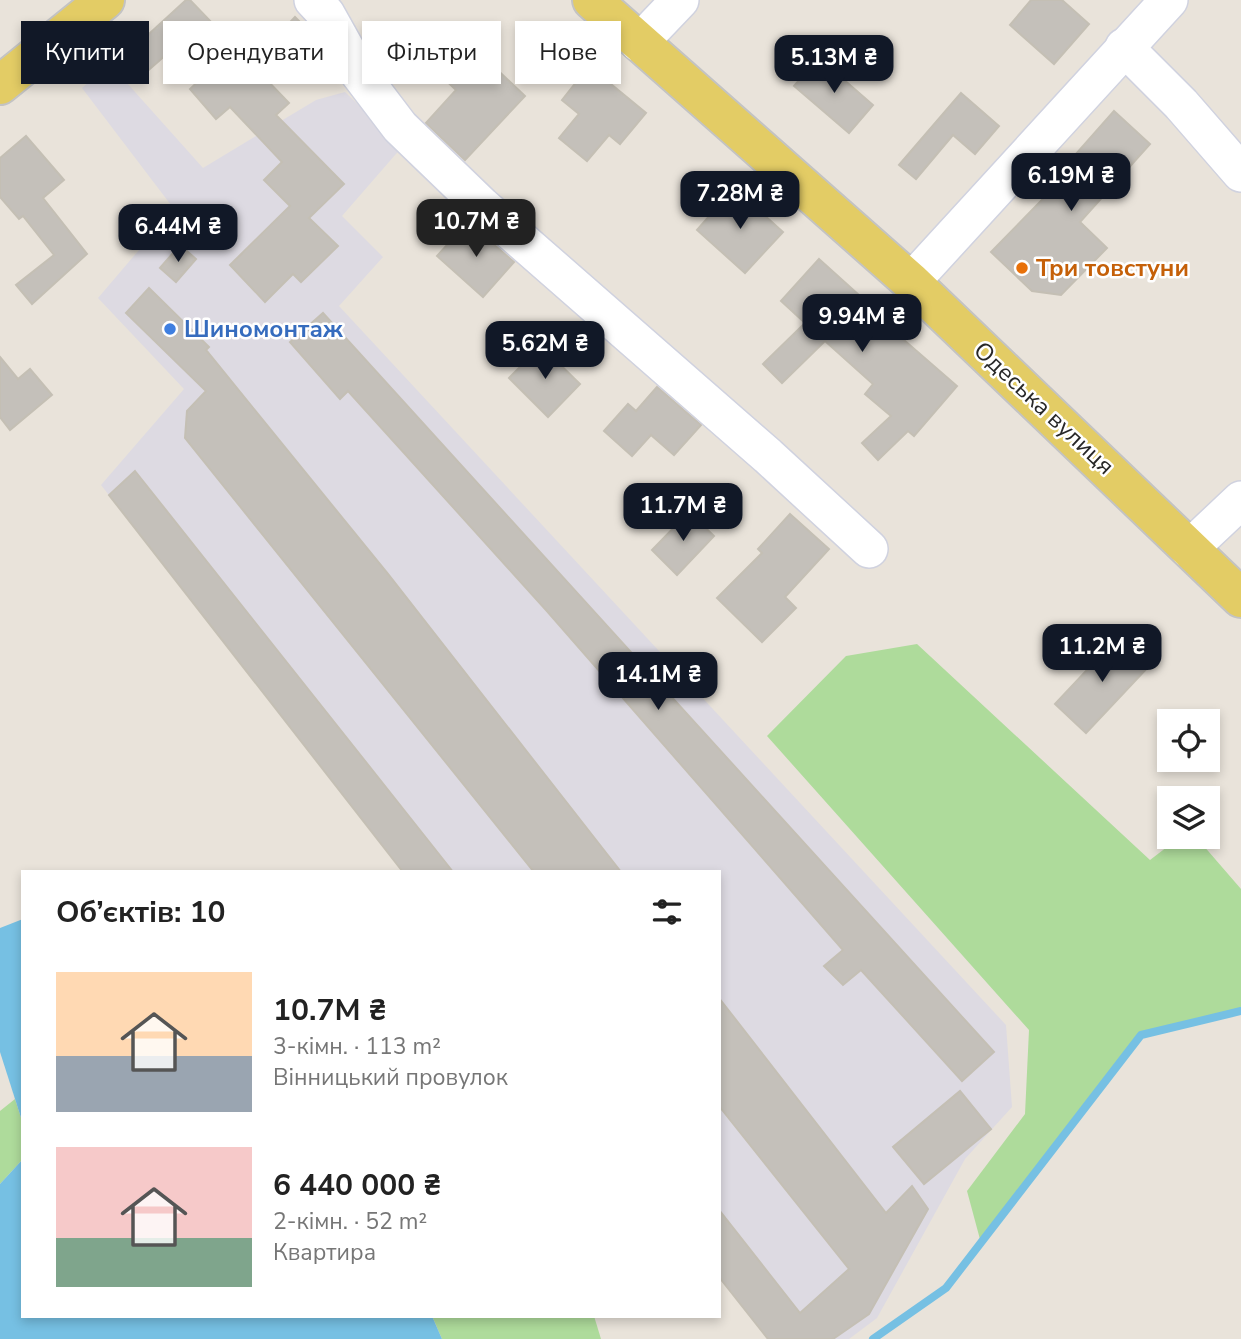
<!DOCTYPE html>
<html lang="uk">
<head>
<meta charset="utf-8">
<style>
  :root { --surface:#fff; --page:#f6f6f6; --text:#222; --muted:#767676; --accent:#111827 }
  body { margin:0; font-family:"Nunito Sans",sans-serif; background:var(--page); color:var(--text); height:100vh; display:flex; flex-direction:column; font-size:26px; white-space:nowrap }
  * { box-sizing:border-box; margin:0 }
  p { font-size:23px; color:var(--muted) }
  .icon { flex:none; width:38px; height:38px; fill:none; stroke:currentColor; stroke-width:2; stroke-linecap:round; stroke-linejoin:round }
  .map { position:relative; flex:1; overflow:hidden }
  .side { position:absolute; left:21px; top:870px; width:700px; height:448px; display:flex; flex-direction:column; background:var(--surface); border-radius:0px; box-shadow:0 4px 10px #0003 }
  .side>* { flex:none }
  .top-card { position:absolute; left:21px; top:21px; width:700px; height:63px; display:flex; gap:14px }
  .tools { position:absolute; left:1157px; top:709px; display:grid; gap:14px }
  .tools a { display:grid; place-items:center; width:63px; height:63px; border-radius:0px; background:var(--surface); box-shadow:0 4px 10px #0003; font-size:35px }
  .price { position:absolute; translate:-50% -60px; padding:0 16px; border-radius:14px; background:var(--accent); color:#fff; font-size:23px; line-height:46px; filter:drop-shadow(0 2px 4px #0008) }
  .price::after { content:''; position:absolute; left:50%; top:42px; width:21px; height:16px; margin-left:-10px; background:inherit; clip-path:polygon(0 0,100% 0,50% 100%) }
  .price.selected { background:#222; color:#fff }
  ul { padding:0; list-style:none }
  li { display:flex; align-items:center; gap:21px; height:175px; padding:0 35px }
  li span { display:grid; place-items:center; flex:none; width:196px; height:140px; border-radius:0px; color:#555 }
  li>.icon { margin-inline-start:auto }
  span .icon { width:84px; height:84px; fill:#fffc; stroke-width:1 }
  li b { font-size:30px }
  h2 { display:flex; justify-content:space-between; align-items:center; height:84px; padding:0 35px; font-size:30px }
  .tag { padding:0 24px; border-radius:0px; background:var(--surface); box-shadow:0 4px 10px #0003; font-size:24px; line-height:63px }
  .tag.selected { background:var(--accent); color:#fff }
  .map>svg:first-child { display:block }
  .industrial { fill:#dddae2 }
  .green { fill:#aedb9b }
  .water { fill:#76c0e3 }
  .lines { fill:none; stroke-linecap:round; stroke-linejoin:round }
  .stream { stroke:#76c0e3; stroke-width:8 }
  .building { fill:#c4c0ba; stroke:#c4bfb4; stroke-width:2 }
  .minor-casing { stroke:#d0d2df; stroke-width:40 }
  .major-casing { stroke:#c3c3c3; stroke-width:42 }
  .minor { stroke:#fff; stroke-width:37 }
  .major { stroke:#e3cc65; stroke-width:38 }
  .food-dot { fill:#e8710a; stroke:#fff; stroke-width:2.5 }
  .shop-dot { fill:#3f7fe0; stroke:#fff; stroke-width:2.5 }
  .labels { text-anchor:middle; stroke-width:5; stroke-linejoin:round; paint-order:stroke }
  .food-label { font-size:24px; font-weight:bold; fill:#c56008; stroke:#fff; text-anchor:start }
  .shop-label { font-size:24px; font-weight:bold; fill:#366cbe; stroke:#fff; text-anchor:start }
  .street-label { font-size:24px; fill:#282828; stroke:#fff }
</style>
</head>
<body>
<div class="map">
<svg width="1241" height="1339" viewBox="0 0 1241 1339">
  <rect width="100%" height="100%" fill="#e9e3da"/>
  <!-- industrial -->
  <path class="industrial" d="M110 64 203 168 316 100 345 92 402 147 342 216 383 257 339 306 1006 1025 1012 1107 965 1159 877 1318 849 1339H768L719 1277V872L403 871 101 485 184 389 98 298 174 209 82 88Z"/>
  <!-- green -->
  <g class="green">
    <path d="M917 644 1150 860 1180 837H1196L1241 889V1011L1141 1035 981 1243 967 1191 1025 1114 1029 1030 767 736 846 656Z"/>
    <path d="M15 1099 23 1124V1159L0 1184V1111Z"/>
    <path d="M432 1316H594L601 1339H442Z"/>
  </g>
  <!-- water -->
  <g class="water">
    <path d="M23 919V1124L0 1052V928Z"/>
    <path d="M23 1159V1316H432L442 1339H0V1184Z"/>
  </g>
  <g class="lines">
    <!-- stream -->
    <path class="stream" d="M873 1339 946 1288 1141 1035 1241 1011"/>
  </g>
  <!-- building -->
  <g class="building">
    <path d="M186 0H190L289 103 276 115 344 184 309 218 338 246 301 282 293 274 265 302 230 265 290 206 264 180 282 162 230 107 216 119 190 89 210 70 184 39 144 74 127 54Z"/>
    <path d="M1031 0H1062L1089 24 1054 64 1010 25Z"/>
    <path d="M295 17 314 36 330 64 318 76 277 36Z"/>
    <path d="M467 41 525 96 465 160 426 123 456 90 438 73Z"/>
    <path d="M819 58 873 105 849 133 794 86Z"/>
    <path d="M589 66 646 113 620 144 609 135 587 161 559 138 579 114 562 100Z"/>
    <path d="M961 93 999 126 975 154 953 135 916 179 899 165Z"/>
    <path d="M1114 111 1150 144 1080 222 1107 248 1061 295 1032 291 991 252 1073 168 1068 163Z"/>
    <path d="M26 136 64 180 43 198 87 254 32 304 16 285 54 255 23 216 19 219 0 197V158Z"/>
    <path d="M734 188 783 232 745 273 697 230Z"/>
    <path d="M468 222 514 262 483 297 437 256Z"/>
    <path d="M180 245 196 259 176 282 160 268Z"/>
    <path d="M819 259 891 324 889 327 957 386 914 436 908 431 878 460 862 443 891 416 865 394 873 384 825 341 782 383 763 364 805 323 781 301Z"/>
    <path d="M149 288 209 347 206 350 388 574 621 872H534L185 438 187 411 206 391 126 313Z"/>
    <path d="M323 313 994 1052 962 1081 861 970 843 985 824 966 843 950 546 610 348 391 340 399 290 342Z"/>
    <path d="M541 346 580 384 548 417 509 378Z"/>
    <path d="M0 357 18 379 30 369 52 395 10 430 0 417Z"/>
    <path d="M657 387 701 425 674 455 651 435 632 456 604 431 628 404 636 411Z"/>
    <path d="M135 471 423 834 453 872H403L109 495Z"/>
    <path d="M689 512 714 536 677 575 652 550Z"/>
    <path d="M790 514 829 549 785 597 796 608 762 642 717 598 762 553 758 549Z"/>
    <path d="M1119 636 1150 665 1086 733 1055 704Z"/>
    <path d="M719 998 886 1213 912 1186 928 1209 869 1314 833 1339H768L719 1277V1210L800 1313 849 1269 719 1106Z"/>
    <path d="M960 1091 991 1129 924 1184 893 1147Z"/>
  </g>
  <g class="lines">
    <defs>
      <g id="minor">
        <path d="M313 0 326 14 359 73 400 127 482 206 768 456 869 549"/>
        <path d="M639 43 680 0"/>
        <path d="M1124 47 1181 104 1241 173"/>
        <path d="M911 282 1169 0"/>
        <path d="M1189 549 1241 500"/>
      </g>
      <g id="major">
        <path d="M592 0 911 282 1241 598"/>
        <path d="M0 85 105 0"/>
      </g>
    </defs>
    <!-- minor casing -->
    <use href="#minor" class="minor-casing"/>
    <!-- major casing -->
    <use href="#major" class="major-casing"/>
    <!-- minor -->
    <use href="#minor" class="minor"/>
    <!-- major -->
    <use href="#major" class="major"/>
  </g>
  <!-- markers -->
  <circle class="food-dot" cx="1022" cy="268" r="7"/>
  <circle class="shop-dot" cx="170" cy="329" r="7"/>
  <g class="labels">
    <!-- food labels -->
    <g class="food-label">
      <text x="1036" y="276">Три товстуни</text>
    </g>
    <!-- shop labels -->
    <g class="shop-label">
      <text x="184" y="337">Шиномонтаж</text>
    </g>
    <!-- street labels -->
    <g class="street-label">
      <text transform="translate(1044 408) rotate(43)" y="8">Одеська вулиця</text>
    </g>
  </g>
</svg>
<div class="tools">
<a><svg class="icon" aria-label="locate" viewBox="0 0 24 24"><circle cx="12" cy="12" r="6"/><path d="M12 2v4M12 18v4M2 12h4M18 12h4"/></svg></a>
<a><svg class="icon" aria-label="layers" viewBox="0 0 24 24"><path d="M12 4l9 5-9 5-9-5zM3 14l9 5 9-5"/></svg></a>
</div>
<b class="price" style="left:834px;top:95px">5.13M ₴</b>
<b class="price" style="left:1071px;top:213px">6.19M ₴</b>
<b class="price" style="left:740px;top:231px">7.28M ₴</b>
<b class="price selected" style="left:476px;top:259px">10.7M ₴</b>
<b class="price" style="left:178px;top:264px">6.44M ₴</b>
<b class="price" style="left:862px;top:354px">9.94M ₴</b>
<b class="price" style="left:545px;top:381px">5.62M ₴</b>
<b class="price" style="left:683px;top:543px">11.7M ₴</b>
<b class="price" style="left:1102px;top:684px">11.2M ₴</b>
<b class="price" style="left:658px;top:712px">14.1M ₴</b>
<div class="top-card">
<a class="tag selected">Купити</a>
<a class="tag">Орендувати</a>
<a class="tag">Фільтри</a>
<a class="tag">Нове</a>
</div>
<section class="side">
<h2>Об’єктів: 10<svg class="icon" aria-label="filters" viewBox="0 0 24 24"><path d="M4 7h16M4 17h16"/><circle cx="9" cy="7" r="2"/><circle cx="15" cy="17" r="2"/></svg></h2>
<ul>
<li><span style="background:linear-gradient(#ffd9b3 60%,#9aa5b1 0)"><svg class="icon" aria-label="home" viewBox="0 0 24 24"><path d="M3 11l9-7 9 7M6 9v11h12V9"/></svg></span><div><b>10.7M ₴</b><p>3-кімн. · 113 m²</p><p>Вінницький провулок</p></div></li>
<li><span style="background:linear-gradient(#f6c9c9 65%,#7fa58c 0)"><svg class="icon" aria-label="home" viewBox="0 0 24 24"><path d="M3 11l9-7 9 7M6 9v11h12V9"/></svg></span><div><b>6 440 000 ₴</b><p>2-кімн. · 52 m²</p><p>Квартира</p></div></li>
</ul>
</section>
</div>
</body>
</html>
